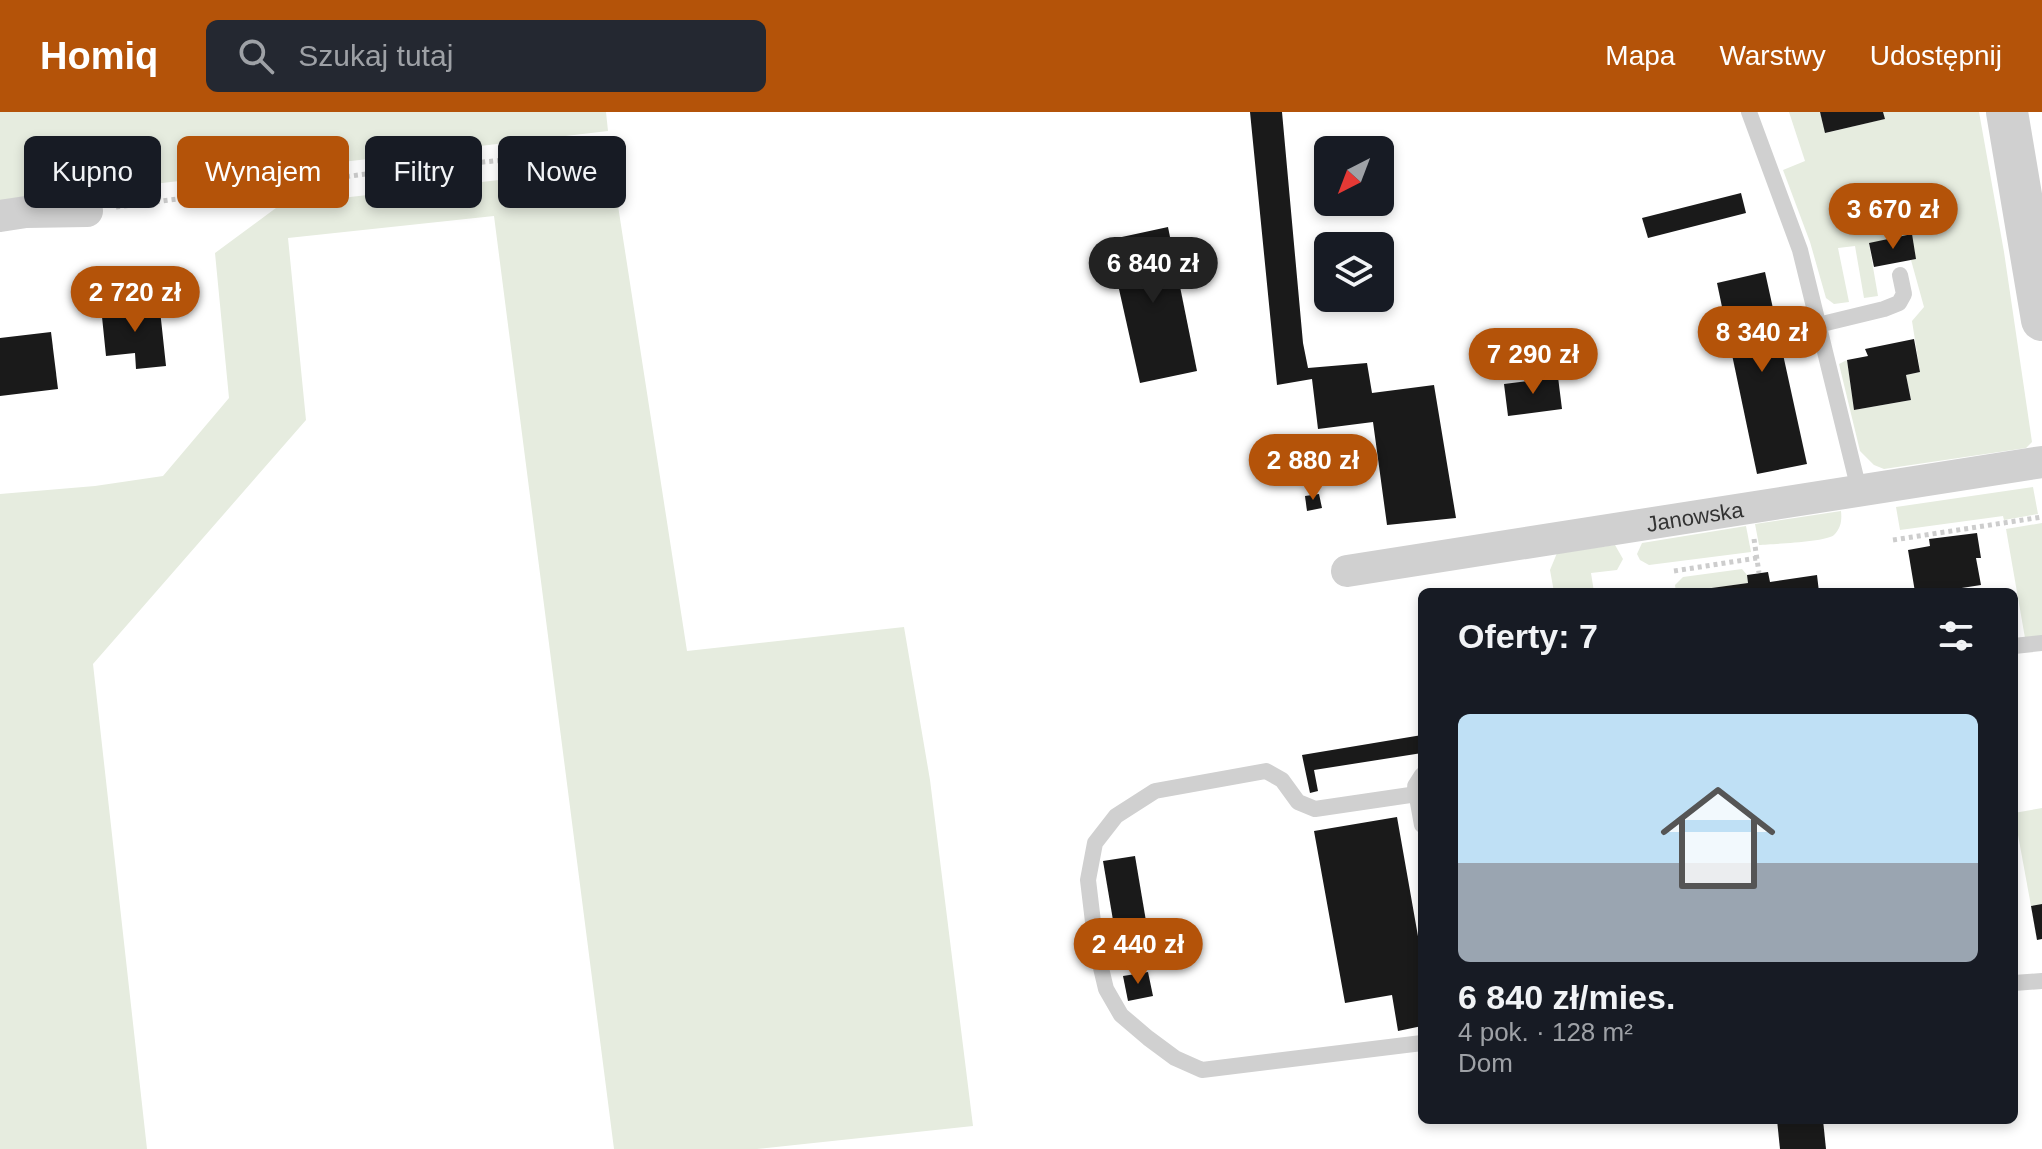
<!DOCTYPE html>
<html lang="pl">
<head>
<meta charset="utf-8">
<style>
  :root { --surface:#171b24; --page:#242831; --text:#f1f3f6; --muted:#9ea1a6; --accent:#b45309 }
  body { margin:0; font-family:Helvetica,sans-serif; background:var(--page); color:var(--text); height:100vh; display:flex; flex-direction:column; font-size:30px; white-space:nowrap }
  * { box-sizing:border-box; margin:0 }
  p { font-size:26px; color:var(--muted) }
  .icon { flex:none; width:44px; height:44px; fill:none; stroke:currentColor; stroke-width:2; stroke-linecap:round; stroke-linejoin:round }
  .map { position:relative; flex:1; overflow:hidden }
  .sheet { position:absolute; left:1418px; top:476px; width:600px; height:536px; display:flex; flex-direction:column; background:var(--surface); border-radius:12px; box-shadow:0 4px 12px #0003 }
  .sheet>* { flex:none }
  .top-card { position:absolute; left:24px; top:24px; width:760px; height:72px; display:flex; gap:16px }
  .needle { width:52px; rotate:222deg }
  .controls { position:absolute; left:1314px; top:24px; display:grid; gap:16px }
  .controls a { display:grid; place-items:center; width:80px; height:80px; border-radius:12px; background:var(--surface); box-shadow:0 4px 12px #0003; font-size:40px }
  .price { position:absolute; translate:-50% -68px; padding:0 18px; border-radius:28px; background:var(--accent); color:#fff; font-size:26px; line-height:52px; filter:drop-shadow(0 2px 4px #0008) }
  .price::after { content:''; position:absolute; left:50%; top:48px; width:24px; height:18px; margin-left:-12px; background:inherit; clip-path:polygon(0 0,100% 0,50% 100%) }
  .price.selected { background:#222; color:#fff }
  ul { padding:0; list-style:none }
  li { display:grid; align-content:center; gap:16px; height:424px; padding:0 40px }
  li span { display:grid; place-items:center; height:248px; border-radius:12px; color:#555 }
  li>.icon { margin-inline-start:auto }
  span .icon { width:144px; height:144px; fill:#fffc; stroke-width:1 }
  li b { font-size:34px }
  h2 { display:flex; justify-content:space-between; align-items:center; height:96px; padding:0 40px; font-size:34px }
  .chip { padding:0 28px; border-radius:12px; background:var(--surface); box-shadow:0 4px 12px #0003; font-size:28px; line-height:72px }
  .chip.selected { background:var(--accent); color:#fff }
  header { display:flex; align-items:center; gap:48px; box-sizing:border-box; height:112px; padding:0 40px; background:var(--accent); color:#fff }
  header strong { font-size:38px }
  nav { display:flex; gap:44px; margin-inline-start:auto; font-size:28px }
  .search { width:560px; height:72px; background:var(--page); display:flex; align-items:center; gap:20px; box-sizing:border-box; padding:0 28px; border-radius:12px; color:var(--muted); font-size:30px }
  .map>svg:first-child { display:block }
  .green { fill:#e6ecdf }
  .building { fill:#1a1a1a }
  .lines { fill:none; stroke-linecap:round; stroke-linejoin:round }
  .path { stroke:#cdcdcd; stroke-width:5; stroke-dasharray:4 4; stroke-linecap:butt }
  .service { stroke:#d0d0d0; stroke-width:16 }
  .minor { stroke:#d0d0d0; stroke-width:32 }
  .tertiary { stroke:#d0d0d0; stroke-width:42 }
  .labels { text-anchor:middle; stroke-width:8; stroke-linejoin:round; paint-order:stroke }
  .street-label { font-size:22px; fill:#333; stroke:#fff }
</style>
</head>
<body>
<header>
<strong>Homiq</strong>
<div class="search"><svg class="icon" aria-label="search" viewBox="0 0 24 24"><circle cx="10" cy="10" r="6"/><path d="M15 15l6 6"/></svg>Szukaj tutaj</div>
<nav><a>Mapa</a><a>Warstwy</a><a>Udostępnij</a></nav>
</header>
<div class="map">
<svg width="2042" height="1037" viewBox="0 0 2042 1037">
  <rect width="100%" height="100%" fill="#fff"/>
  <!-- green -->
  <g class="green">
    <path d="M0 0H606L608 19 0 90Z"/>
    <path d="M1789 0H1820L1826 21 1884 7 1883 0H1979L2004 140 2032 330 2026 336 1884 357 1874 353 1860 339 1839 252 1847 248 1854 298 1911 288 1906 263 1920 260 1912 209 1924 195 1911 148 1916 147 1869 132 1878 184 1864 186 1855 134 1838 136 1849 190 1834 192 1826 186 1810 130 1783 58 1805 49Z"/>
    <path d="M612 55 687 539 904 515 930 668 973 1014 757 1037H614L494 104 288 126 306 308 93 552 147 1037H0V382L95 374 163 364 229 286 215 141 280 93Z"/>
    <path d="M2033 375 2038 402 2004 408 2003 404 1900 418 1896 395Z"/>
    <path d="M1841 399C1842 408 1841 416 1834 423 1826 430 1773 432 1759 433L1755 412Z"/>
    <path d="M2042 411V525L2025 526 2006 417Z"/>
    <path d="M1746 414 1751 440 1649 453 1640 448 1637 442 1642 431Z"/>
    <path d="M1615 433 1623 447 1617 458 1591 461 1594 480H1554L1550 458 1557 441Z"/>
    <path d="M1742 457 1747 463 1748 471 1698 478 1697 480H1676L1675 473 1683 465Z"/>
    <path d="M2042 696V792L2031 794 2014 701Z"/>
  </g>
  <!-- building -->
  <g class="building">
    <path d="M1250 0H1282L1303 231 1308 256 1367 251 1372 281 1434 273 1456 406 1387 413 1373 310 1318 317 1312 267 1277 273Z"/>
    <path d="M1820 0H1883L1885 7 1825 21Z"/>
    <path d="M1741 81 1746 101 1648 126 1642 106Z"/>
    <path d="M1168 115 1197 259 1140 271 1108 128Z"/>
    <path d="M1912 122 1916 147 1874 155 1869 131Z"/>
    <path d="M1765 160 1807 352 1757 362 1717 171Z"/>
    <path d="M148 190 149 199 160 198 166 254 136 257 135 241 106 244 101 195Z"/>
    <path d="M51 220 58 277 0 284V226Z"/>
    <path d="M1914 227 1920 260 1906 263 1911 288 1854 298 1847 248 1868 244 1865 237Z"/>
    <path d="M1558 265 1562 297 1508 304 1504 272Z"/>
    <path d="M1319 382 1322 396 1307 399 1305 384Z"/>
    <path d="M1977 421 1981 446H1976L1981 473 1936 480H1915L1908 438 1930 434 1929 427Z"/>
    <path d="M1768 460 1770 470 1817 463 1819 480H1698L1697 478 1748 471 1747 463Z"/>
    <path d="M1422 623V641L1314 658 1318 679 1310 681 1302 643Z"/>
    <path d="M1397 705 1422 847V914L1398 919 1392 883 1345 891 1314 719Z"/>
    <path d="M1135 744 1147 815 1115 820 1103 749Z"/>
    <path d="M2042 792V827L2037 828 2031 794Z"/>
    <path d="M1148 860 1153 884 1128 889 1123 864Z"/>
    <path d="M1777 1008H1823L1826 1037H1780Z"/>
  </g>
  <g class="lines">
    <!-- path -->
    <g class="path">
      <path d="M116 95 389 59 610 38"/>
      <path d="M1754 427 1759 461"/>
      <path d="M1893 428 2042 405"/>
      <path d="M1674 459 1757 446"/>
    </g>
    <!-- service -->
    <g class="service">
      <path d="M1749 0 1800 138 1859 378"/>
      <path d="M1818 213 1884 197 1899 191 1904 182 1900 163"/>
      <path d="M2014 534 2042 531"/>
      <path d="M1422 663 1415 674 1422 713"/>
      <path d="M1417 682 1315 697 1298 690 1282 668 1266 659 1155 679 1116 704 1095 731 1088 768 1096 835 1106 877 1121 903 1148 926 1175 946 1202 958 1422 931"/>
      <path d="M2014 871 2042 869"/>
    </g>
    <!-- minor -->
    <g class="minor">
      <path d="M0 104 26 100 87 99"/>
      <path id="s1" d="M1347 459 2042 350"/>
    </g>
    <!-- tertiary -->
    <path class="tertiary" d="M2007 0 2042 208"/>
  </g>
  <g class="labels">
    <!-- street labels -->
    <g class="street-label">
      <text dy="8" stroke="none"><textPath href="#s1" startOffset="352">Janowska</textPath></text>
    </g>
  </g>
</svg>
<div class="controls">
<a><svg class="needle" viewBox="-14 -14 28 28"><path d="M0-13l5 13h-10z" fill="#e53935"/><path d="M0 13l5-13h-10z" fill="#9ea1a6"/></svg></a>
<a><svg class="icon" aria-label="layers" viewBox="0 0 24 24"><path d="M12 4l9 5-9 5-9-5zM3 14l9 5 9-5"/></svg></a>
</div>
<b class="price" style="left:1893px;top:139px">3 670 zł</b>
<b class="price selected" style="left:1153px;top:193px">6 840 zł</b>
<b class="price" style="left:135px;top:222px">2 720 zł</b>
<b class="price" style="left:1762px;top:262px">8 340 zł</b>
<b class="price" style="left:1533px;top:284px">7 290 zł</b>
<b class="price" style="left:1313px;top:390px">2 880 zł</b>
<b class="price" style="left:1138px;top:874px">2 440 zł</b>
<div class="top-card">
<a class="chip">Kupno</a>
<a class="chip selected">Wynajem</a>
<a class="chip">Filtry</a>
<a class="chip">Nowe</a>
</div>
<section class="sheet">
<h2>Oferty: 7<svg class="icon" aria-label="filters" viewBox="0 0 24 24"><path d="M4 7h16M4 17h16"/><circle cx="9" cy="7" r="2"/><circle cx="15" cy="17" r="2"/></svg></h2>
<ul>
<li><span style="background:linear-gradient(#bfe0f5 60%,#9aa5b1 0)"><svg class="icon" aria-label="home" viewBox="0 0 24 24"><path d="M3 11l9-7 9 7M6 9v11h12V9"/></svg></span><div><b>6 840 zł/mies.</b><p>4 pok. · 128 m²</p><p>Dom</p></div></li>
</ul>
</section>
</div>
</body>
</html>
